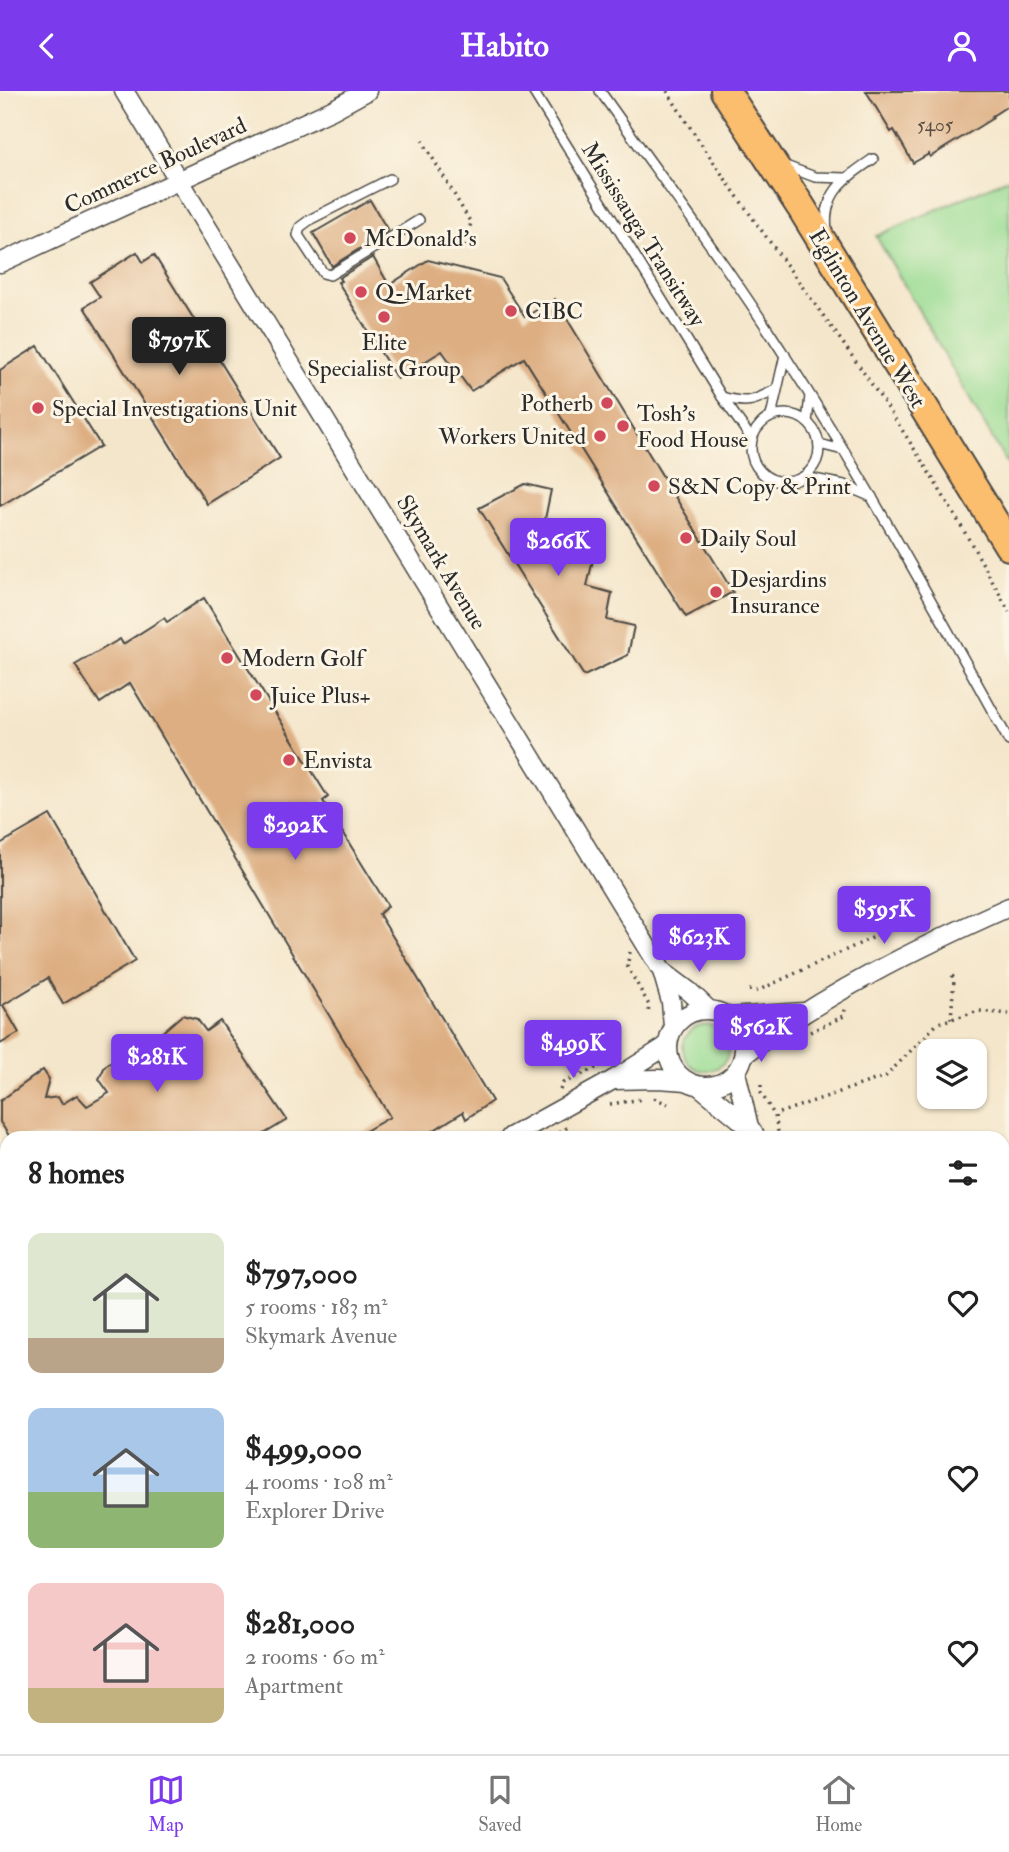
<!DOCTYPE html>
<html lang="en">
<head>
<meta charset="utf-8">
<style>
  :root { --surface:#fff; --page:#f2f2f2; --text:#222; --muted:#767676; --line:#e0e0e0; --accent:#7c3aed }
  body { margin:0; font-family:"IM FELL Double Pica",serif; background:var(--page); color:var(--text); height:100vh; display:flex; flex-direction:column; font-size:26px; white-space:nowrap }
  * { box-sizing:border-box; margin:0 }
  p { font-size:23px; color:var(--muted) }
  .icon { flex:none; width:38px; height:38px; fill:none; stroke:currentColor; stroke-width:2; stroke-linecap:round; stroke-linejoin:round }
  .map { position:relative; flex:1; overflow:hidden }
  .sheet { position:absolute; left:0px; top:1040px; width:1010px; height:625px; display:flex; flex-direction:column; background:var(--surface); border-radius:21px 21px 0 0; box-shadow:0 2px 5px #0004 }
  .sheet>* { flex:none }
  .controls { position:absolute; left:917px; top:948px; display:grid; gap:14px }
  .controls a { display:grid; place-items:center; width:70px; height:70px; border-radius:14px; background:var(--surface); box-shadow:0 2px 5px #0004; font-size:35px }
  .price { position:absolute; translate:-50% -60px; padding:0 16px; border-radius:7px; background:var(--accent); color:#fff; font-size:23px; line-height:46px; filter:drop-shadow(0 2px 4px #0008) }
  .price::after { content:''; position:absolute; left:50%; top:42px; width:21px; height:16px; margin-left:-10px; background:inherit; clip-path:polygon(0 0,100% 0,50% 100%) }
  .price.active { background:#222; color:#fff }
  ul { padding:0; list-style:none }
  li { display:flex; align-items:center; gap:21px; height:175px; padding:0 28px }
  li span { display:grid; place-items:center; flex:none; width:196px; height:140px; border-radius:14px; color:#555 }
  li>.icon { margin-inline-start:auto }
  span .icon { width:84px; height:84px; fill:#fffc; stroke-width:1 }
  li b { font-size:30px }
  h2 { display:flex; justify-content:space-between; align-items:center; height:84px; padding:0 28px; font-size:30px }
  header { display:flex; justify-content:space-between; align-items:center; height:91px; padding:0 28px; background:var(--accent); color:#fff; font-size:32px; font-weight:700 }
  .tabs { display:flex; justify-content:space-around; align-items:center; height:98px; border-top:2px solid var(--line); background:var(--surface); font-size:19px; color:var(--muted) }
  .tabs a { display:grid; justify-items:center; gap:4px }
  .tabs .active { color:var(--accent) }
  .map>svg:first-child { display:block }
  .green { fill:#98db92; stroke:#62835e; stroke-width:2 }
  .building { fill:#ddae82 }
  .lines { fill:none; stroke-linecap:round; stroke-linejoin:round }
  .lane-casing { stroke:#494743; stroke-width:12 }
  .street-casing { stroke:#494743; stroke-width:21 }
  .secondary-casing { stroke:#494743; stroke-width:28 }
  .primary-casing { stroke:#494743; stroke-width:32 }
  .path { stroke:#494743; stroke-width:3.5; stroke-dasharray:2 5; stroke-linecap:butt }
  .lane { stroke:#fff; stroke-width:9 }
  .street { stroke:#fff; stroke-width:18 }
  .secondary { stroke:#fde5c5; stroke-width:24 }
  .primary { stroke:#fbbd6e; stroke-width:28 }
  .poi-dot { fill:#d1495b; stroke:#fcf5e5; stroke-width:2.5 }
  .labels { text-anchor:middle; stroke-width:6; stroke-linejoin:round; paint-order:stroke }
  .number-label { font-size:19px; fill:#584c41 }
  .street-label { font-size:23px; fill:#2b2b2b; stroke:#fcf5e5 }
  .poi-label { font-size:23px; fill:#2b2b2b; stroke:#fcf5e5; text-anchor:start }
</style>
</head>
<body>
<header><svg class="icon" aria-label="back" viewBox="0 0 24 24"><path d="M15 5l-7 7 7 7"/></svg>Habito<svg class="icon" aria-label="person" viewBox="0 0 24 24"><circle cx="12" cy="8" r="4"/><path d="M4 21q1-7 8-7t8 7"/></svg></header>
<div class="map">
<svg width="1009" height="1663" viewBox="0 0 1009 1663">
  <rect width="100%" height="100%" fill="#fcf5e5"/>
  <filter id="ink" filterUnits="userSpaceOnUse"><feTurbulence type="fractalNoise" baseFrequency=".0143" numOctaves="2"/><feDisplacementMap in="SourceGraphic" scale="14" xChannelSelector="R" yChannelSelector="G"/><feConvolveMatrix kernelMatrix="1 2 1 2 8 2 1 2 1" color-interpolation-filters="sRGB"/></filter>
  <filter id="wash" filterUnits="userSpaceOnUse"><feTurbulence type="fractalNoise" baseFrequency=".00686" numOctaves="4" result="noise"/><feDisplacementMap in="SourceGraphic" scale="28" xChannelSelector="R" yChannelSelector="G"/><feGaussianBlur stdDeviation="1.57" result="paint"/><feColorMatrix in="noise" values="0 0 0 0 0 0 0 0 0 0 0 0 0 0 0 0 0 1.4 0 .05"/><feComposite in="paint" operator="in"/></filter>
  <g filter="url(#wash)">
    <rect width="100%" height="100%" fill="#f4e6cb"/>
    <!-- green -->
    <g class="green">
      <path d="M1009 87V376L876 145Z"/>
      <circle cx="706" cy="957" r="23"/>
    </g>
    <g id="blocks">
      <!-- building -->
      <g class="building">
        <path d="M866 0H1009V14L992 25 993 27 930 66 929 63 913 72 894 39 891 41Z"/>
        <path d="M370 109 388 140 332 175 313 142Z"/>
        <path d="M137 161 143 171 154 164 280 367 207 413 84 216 100 206 90 191Z"/>
        <path d="M373 166 389 194 428 169 500 187 525 226 555 208 733 501 686 526 524 267 471 300 442 260 397 288 338 191 341 190 339 187Z"/>
        <path d="M38 255 101 355 0 415V279Z"/>
        <path d="M525 393 551 399 545 428 568 434 563 459 593 469 587 495 612 502 607 529 634 535 628 564 584 585 479 417Z"/>
        <path d="M204 507 328 706 323 710 388 815 379 823 492 1010 466 1028 463 1021 423 1046H355L390 1026 130 592 100 612 75 574 120 548 123 553 164 527 167 531Z"/>
        <path d="M50 724 135 870 63 913 48 887 3 914 19 942 0 953V753Z"/>
        <path d="M182 924 197 928 206 940 220 930 287 1029 259 1046H10L0 1031V1010L43 979 49 988 44 1008 58 1006 62 1013 77 1004 87 1015 109 1002 99 988 105 975 121 964 152 968 159 944Z"/>
      </g>
    </g>
  </g>
  <g filter="url(#ink)">
    <use href="#blocks" fill-opacity="0" stroke="#494743" stroke-width="2"/>
    <g class="lines">
      <defs>
        <g id="lane">
          <path d="M533 0 722 306 751 347"/>
          <path d="M600 0C662 88 727 174 785 265 866 390 937 520 1009 650"/>
          <path d="M783 74 815 86 845 87"/>
          <path d="M390 88 311 128 300 136 298 144 323 182 330 184 419 129"/>
          <path d="M827 141C822 102 844 88 873 68"/>
          <path d="M722 306C746 313 753 311 775 299"/>
          <circle cx="785" cy="357" r="34"/>
          <path d="M771 325 785 264"/>
          <path d="M807 331 810 305"/>
          <path d="M819 353 843 359"/>
          <path d="M804 386 844 394 872 406"/>
          <path d="M0 1441 7 1456"/>
          <path d="M169 1657 172 1663"/>
          <path d="M78 1663 90 1657"/>
          <path d="M374 1663 384 1657"/>
        </g>
        <g id="street">
          <path d="M124 0 662 880 671 911 673 936"/>
          <path d="M0 172 332 19 367 0"/>
          <path d="M662 880 690 901 709 919"/>
          <circle cx="706" cy="957" r="38"/>
          <path d="M729 926 805 921"/>
          <path d="M744 964C824 903 917 857 1009 816"/>
          <path d="M736 981 749 1036"/>
          <path d="M613 989 658 988 687 990"/>
          <path d="M699 995 749 1036 756 1046"/>
          <path d="M510 1046 613 989 668 954"/>
          <path d="M0 1307 7 1304"/>
          <path d="M1003 1438 1009 1448"/>
        </g>
        <g id="secondary">
          <path d="M0 1193 7 1205"/>
          <path d="M0 1257 7 1269"/>
          <path d="M264 1657 267 1663"/>
        </g>
        <path id="primary" d="M725 0 801 116 1009 455"/>
      </defs>
      <!-- lane casing -->
      <use href="#lane" class="lane-casing"/>
      <!-- street casing -->
      <use href="#street" class="street-casing"/>
      <!-- secondary casing -->
      <use href="#secondary" class="secondary-casing"/>
      <!-- primary casing -->
      <use href="#primary" class="primary-casing"/>
      <!-- path -->
      <g class="path">
        <path d="M667 0C737 113 822 217 895 328 936 391 974 455 1009 521"/>
        <path d="M422 49 471 132 463 159"/>
        <path d="M664 848 667 850 680 870"/>
        <path d="M630 861 627 875 649 914 648 923"/>
        <path d="M749 899 757 900 911 829 924 839"/>
        <path d="M951 928 954 889 951 881"/>
        <path d="M810 941 844 925 845 918"/>
        <path d="M761 994V1002L775 1025 779 1046"/>
        <path d="M560 999 563 992 600 975"/>
        <path d="M654 1007 668 1013"/>
        <path d="M610 1013 643 1008"/>
        <path d="M779 1022 886 985 938 932 979 920 1009 923"/>
        <path d="M554 1046 569 1035"/>
      </g>
      <!-- lane -->
      <use href="#lane" class="lane"/>
      <!-- street -->
      <use href="#street" class="street"/>
      <!-- secondary -->
      <use href="#secondary" class="secondary"/>
      <!-- primary -->
      <use href="#primary" class="primary"/>
    </g>
  </g>
  <!-- markers -->
  <g class="poi-dot">
    <circle cx="350" cy="147" r="7"/>
    <circle cx="361" cy="201" r="7"/>
    <circle cx="511" cy="220" r="7"/>
    <circle cx="384" cy="226" r="7"/>
    <circle cx="607" cy="312" r="7"/>
    <circle cx="38" cy="317" r="7"/>
    <circle cx="623" cy="335" r="7"/>
    <circle cx="600" cy="345" r="7"/>
    <circle cx="654" cy="395" r="7"/>
    <circle cx="686" cy="447" r="7"/>
    <circle cx="716" cy="501" r="7"/>
    <circle cx="227" cy="567" r="7"/>
    <circle cx="256" cy="604" r="7"/>
    <circle cx="289" cy="669" r="7"/>
  </g>
  <g class="labels">
    <!-- number labels -->
    <g class="number-label">
      <text x="935" y="40">5405</text>
    </g>
    <!-- street labels -->
    <g class="street-label">
      <text transform="translate(155 74) rotate(-25)" y="8">Commerce Boulevard</text>
      <text transform="translate(644 143) rotate(58)" y="8">Mississauga Transitway</text>
      <text transform="translate(868 227) rotate(59)" y="8">Eglinton Avenue West</text>
      <text transform="translate(442 471) rotate(59)" y="8">Skymark Avenue</text>
    </g>
    <!-- poi labels -->
    <g class="poi-label">
      <text x="364" y="155">McDonald's</text>
      <text x="375" y="209">Q-Market</text>
      <text x="525" y="228">CIBC</text>
      <text x="384" y="259" text-anchor="middle">Elite<tspan x="384" dy="26">Specialist Group</tspan></text>
      <text x="593" y="320" text-anchor="end">Potherb</text>
      <text x="52" y="325">Special Investigations Unit</text>
      <text x="637" y="330">Tosh's<tspan x="637" dy="26">Food House</tspan></text>
      <text x="586" y="353" text-anchor="end">Workers United</text>
      <text x="668" y="403">S&amp;N Copy &amp; Print</text>
      <text x="700" y="455">Daily Soul</text>
      <text x="730" y="496">Desjardins<tspan x="730" dy="26">Insurance</tspan></text>
      <text x="241" y="575">Modern Golf</text>
      <text x="270" y="612">Juice Plus+</text>
      <text x="303" y="677">Envista</text>
    </g>
  </g>
</svg>
<div class="controls">
<a><svg class="icon" aria-label="layers" viewBox="0 0 24 24"><path d="M12 4l9 5-9 5-9-5zM3 14l9 5 9-5"/></svg></a>
</div>
<b class="price active" style="left:179px;top:286px">$797K</b>
<b class="price" style="left:558px;top:487px">$266K</b>
<b class="price" style="left:295px;top:771px">$292K</b>
<b class="price" style="left:884px;top:855px">$595K</b>
<b class="price" style="left:699px;top:883px">$623K</b>
<b class="price" style="left:761px;top:973px">$562K</b>
<b class="price" style="left:573px;top:989px">$499K</b>
<b class="price" style="left:157px;top:1003px">$281K</b>
<section class="sheet">
<h2>8 homes<svg class="icon" aria-label="filters" viewBox="0 0 24 24"><path d="M4 7h16M4 17h16"/><circle cx="9" cy="7" r="2"/><circle cx="15" cy="17" r="2"/></svg></h2>
<ul>
<li><span style="background:linear-gradient(#dfe7d0 75%,#b9a48a 0)"><svg class="icon" aria-label="home" viewBox="0 0 24 24"><path d="M3 11l9-7 9 7M6 9v11h12V9"/></svg></span><div><b>$797,000</b><p>5 rooms · 183 m²</p><p>Skymark Avenue</p></div><svg class="icon" aria-label="heart" viewBox="0 0 24 24"><path d="M12 20l-8-8c-3-5 5-10 8-4 3-6 11-1 8 4z"/></svg></li>
<li><span style="background:linear-gradient(#a9c7e8 60%,#8fb573 0)"><svg class="icon" aria-label="home" viewBox="0 0 24 24"><path d="M3 11l9-7 9 7M6 9v11h12V9"/></svg></span><div><b>$499,000</b><p>4 rooms · 108 m²</p><p>Explorer Drive</p></div><svg class="icon" aria-label="heart" viewBox="0 0 24 24"><path d="M12 20l-8-8c-3-5 5-10 8-4 3-6 11-1 8 4z"/></svg></li>
<li><span style="background:linear-gradient(#f6c9c9 75%,#c2b280 0)"><svg class="icon" aria-label="home" viewBox="0 0 24 24"><path d="M3 11l9-7 9 7M6 9v11h12V9"/></svg></span><div><b>$281,000</b><p>2 rooms · 60 m²</p><p>Apartment</p></div><svg class="icon" aria-label="heart" viewBox="0 0 24 24"><path d="M12 20l-8-8c-3-5 5-10 8-4 3-6 11-1 8 4z"/></svg></li>
</ul>
</section>
</div>
<nav class="tabs">
<a class="active"><svg class="icon" aria-label="map" viewBox="0 0 24 24"><path d="M3 6l6-2 6 2 6-2v14l-6 2-6-2-6 2zM9 4v14M15 6v14"/></svg>Map</a>
<a><svg class="icon" aria-label="saved" viewBox="0 0 24 24"><path d="M7 4h10v16l-5-4-5 4z"/></svg>Saved</a>
<a><svg class="icon" aria-label="home" viewBox="0 0 24 24"><path d="M3 11l9-7 9 7M6 9v11h12V9"/></svg>Home</a>
</nav>
</body>
</html>
